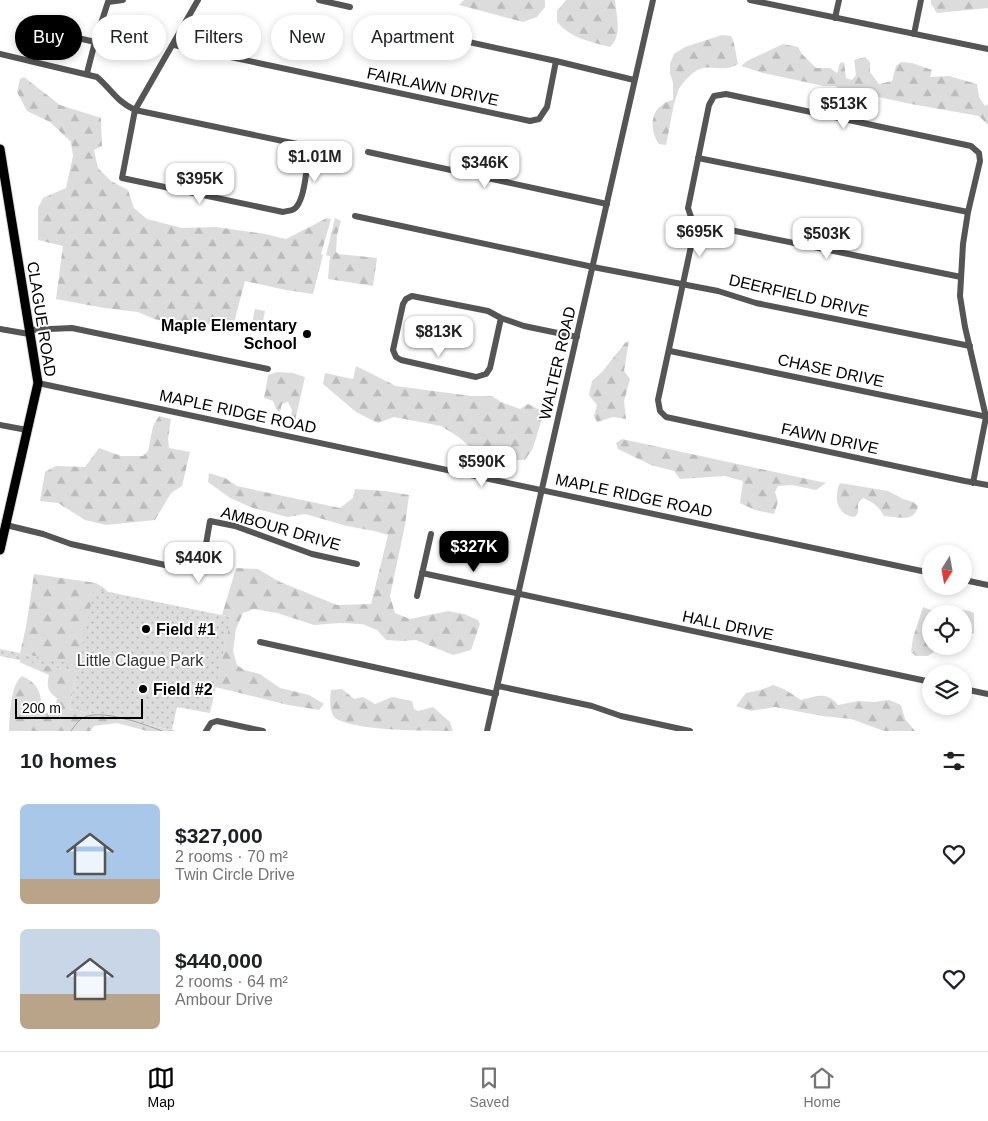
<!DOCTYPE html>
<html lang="en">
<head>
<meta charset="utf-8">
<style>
  :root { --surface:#fff; --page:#f6f6f6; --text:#202124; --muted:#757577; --line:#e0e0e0; --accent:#000 }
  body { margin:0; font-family:Arial,sans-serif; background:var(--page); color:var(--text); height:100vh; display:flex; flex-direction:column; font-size:19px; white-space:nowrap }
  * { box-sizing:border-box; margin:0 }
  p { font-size:16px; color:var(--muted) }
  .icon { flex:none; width:28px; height:28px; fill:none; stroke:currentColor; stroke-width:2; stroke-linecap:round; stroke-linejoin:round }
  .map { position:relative; height:731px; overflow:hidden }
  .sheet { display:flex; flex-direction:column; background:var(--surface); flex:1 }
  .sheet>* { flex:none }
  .hud { position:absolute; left:15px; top:15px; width:500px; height:45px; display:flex; gap:10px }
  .needle { width:32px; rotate:191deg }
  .tools { position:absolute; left:922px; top:545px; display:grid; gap:10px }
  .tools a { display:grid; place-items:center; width:50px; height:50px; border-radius:50%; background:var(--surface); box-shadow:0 2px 8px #0003; font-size:25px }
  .scale { position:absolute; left:15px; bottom:12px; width:128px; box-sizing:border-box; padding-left:5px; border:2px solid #000; border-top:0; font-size:14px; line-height:18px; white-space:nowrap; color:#000; -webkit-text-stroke:4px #fff; paint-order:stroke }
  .price { position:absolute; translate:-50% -42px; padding:0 11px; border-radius:10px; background:#fff; color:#222; font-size:16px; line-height:32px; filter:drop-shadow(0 1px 2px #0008) }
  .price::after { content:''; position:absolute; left:50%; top:30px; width:15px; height:11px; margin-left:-8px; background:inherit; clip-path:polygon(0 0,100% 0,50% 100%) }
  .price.active { background:var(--accent); color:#fff }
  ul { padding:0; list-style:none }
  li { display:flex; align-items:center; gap:15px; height:125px; padding:0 20px }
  li span { display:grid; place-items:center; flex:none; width:140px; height:100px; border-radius:8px; color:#555 }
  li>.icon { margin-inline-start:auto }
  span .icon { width:60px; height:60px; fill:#fffc; stroke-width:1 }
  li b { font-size:21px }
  h2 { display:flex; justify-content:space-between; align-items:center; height:60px; padding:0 20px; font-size:21px }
  .tag { padding:0 18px; border-radius:22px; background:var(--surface); box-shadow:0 2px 8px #0003; font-size:18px; line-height:45px }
  .tag.active { background:var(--accent); color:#fff }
  .dock { display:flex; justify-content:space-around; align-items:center; height:70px; border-top:1px solid var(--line); background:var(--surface); font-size:14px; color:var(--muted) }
  .dock a { display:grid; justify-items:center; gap:2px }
  .dock .active { color:var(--accent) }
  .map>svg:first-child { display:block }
  .green { fill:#dcdcdc }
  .forest { fill:url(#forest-firs) }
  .park { fill:url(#park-dots) }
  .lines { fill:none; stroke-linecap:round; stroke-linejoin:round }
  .stream { stroke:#a3a3a3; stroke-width:1 }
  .major-casing { stroke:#dbdbdb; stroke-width:11 }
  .minor { stroke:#555; stroke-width:6 }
  .major { stroke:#000; stroke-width:9 }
  .poi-dot { fill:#000; stroke:#fff; stroke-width:2 }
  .labels { text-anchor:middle; stroke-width:4; stroke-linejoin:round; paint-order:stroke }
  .street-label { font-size:16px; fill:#000; stroke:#fff }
  .poi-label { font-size:16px; font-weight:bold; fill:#000; stroke:#fff; text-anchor:start }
  .park-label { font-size:16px; fill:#333; stroke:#fff }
</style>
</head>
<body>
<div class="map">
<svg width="988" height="731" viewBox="0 0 988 731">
  <defs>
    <pattern id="forest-firs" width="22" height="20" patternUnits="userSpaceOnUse" patternTransform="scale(1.25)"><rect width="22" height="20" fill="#dcdcdc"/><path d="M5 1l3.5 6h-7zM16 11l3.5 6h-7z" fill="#bbb"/></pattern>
    <pattern id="park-dots" width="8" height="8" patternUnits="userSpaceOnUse" patternTransform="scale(1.25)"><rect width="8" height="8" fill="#dcdcdc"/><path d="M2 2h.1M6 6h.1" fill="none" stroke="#bbb" stroke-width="1.8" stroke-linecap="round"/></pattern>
  </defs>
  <rect width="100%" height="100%" fill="#fff"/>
  <!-- green -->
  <path class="green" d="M255 309 265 311 261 330 251 328Z"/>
  <!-- forest -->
  <g class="forest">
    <path d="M464 0H545V7L537 17 523 22 459 5Z"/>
    <path d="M566 0H615C616 15 623 35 610 47 589 41 572 39 557 22V11Z"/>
    <path d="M931 0H988V8L937 13 931 4Z"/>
    <path d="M722 35 731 36C735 42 736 56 738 64 724 73 713 64 700 69 693 71 681 84 678 91 672 107 670 128 666 145L659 144C651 133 649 114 662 105 665 102 669 101 673 100V83L670 73V64L674 54 685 47Z"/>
    <path d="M783 44 798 47 802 54 816 68H830L837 73 840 63 844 62 846 78 852 80 856 75 854 60 865 57 870 62V72L879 84 892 81 896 66 901 62 912 63 932 70 930 77 949 76 977 84 979 97 985 106 988 104V125L979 116 911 104 860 93 844 91 835 86H824L763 73 741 66 747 61Z"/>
    <path d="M24 77 60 105 101 118 102 146 94 150 98 168 111 181 128 190 134 208 147 219 182 228 216 227 265 234 286 239 327 218 331 219 321 254 323 255 313 294 286 290 245 281 232 330 207 324 202 327 188 326 154 319 138 312 104 308 56 299 63 246 38 240V208L43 198 66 188 73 156 71 142 50 122 27 111 17 92 20 79Z"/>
    <path d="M335 218 341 221 337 235 336 252 339 254 377 258 373 286 328 279 330 256 326 255Z"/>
    <path d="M629 341 624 371 630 379 624 401 626 419 613 417 597 422 594 416 597 405 589 395 592 381 602 372 625 343Z"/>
    <path d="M356 366 396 386 471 396H492L501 402 520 409 528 404 544 412 533 448 525 460H495L474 451 460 438 441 426 394 417 378 423 356 412 323 384 325 373 353 379Z"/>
    <path d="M277 372 293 373 305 377 293 430 289 428 292 410 288 402 282 404 280 412 277 411 273 401 264 398 268 375Z"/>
    <path d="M159 416 171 419 168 439 169 448 190 452 182 486 171 493 155 520 106 525 85 520 58 503 40 501 45 472 56 466 85 467 99 448 121 456H143L148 451 153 426Z"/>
    <path d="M622 439 826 483 816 490 792 485 778 486 775 492 778 502 774 514 755 510 740 503 743 481 725 476 680 479 674 471 651 465 618 449 616 443Z"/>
    <path d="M209 473 225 478 237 486 340 508 353 498 355 489 385 491 409 495 405 525 390 596 395 613 410 619 448 611 464 614 478 620 480 624 471 650 453 655 416 640 402 641 386 640 377 630 362 624 340 623 314 625 277 613 254 609 243 613 236 629 233 651 237 665 244 670 260 674 280 688 309 695 324 704 319 710 288 705 215 687 231 617 222 615 236 568 258 569 280 582 337 605 371 604 388 535 374 531 347 526 305 514 288 517 253 508 230 498 208 482Z"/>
    <path d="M840 483 888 491 903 499 913 502 918 506C915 523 898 517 884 516 879 507 873 502 863 498L858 503V513L855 517C837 516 833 497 840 483Z"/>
    <path d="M34 574 96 583 104 588 115 599 78 666 20 653 26 627Z"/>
    <path d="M923 607 933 611V614H931V646H943L928 656H916L911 652 913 638Z"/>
    <path d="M954 609 970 611 974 613V633L964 636V614H948Z"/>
    <path d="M21 660 77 672 69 709 176 731H147L117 723 94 726 90 731H9C10 716 10 685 22 676 36 683 40 689 42 705L37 711 43 715 55 708 57 698C48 692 46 686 49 675L19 662Z"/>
    <path d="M773 685 784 689 801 700C817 696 826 691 838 705L858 701 874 702 889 700 901 705 905 719 915 731H884L851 719 822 716 775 707 751 711 736 706 746 693 761 690Z"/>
    <path d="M342 689 354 699 363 697 375 704 392 697 412 701 414 709 418 711 433 707 450 722 453 731C428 731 349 731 334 717 329 709 330 699 331 690Z"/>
  </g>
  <!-- park -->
  <path class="park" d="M94 589 231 617 210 713 177 707 172 730 69 709 77 672 0 656V649L78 665Z"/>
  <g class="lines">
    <!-- stream -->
    <path class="stream" d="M71 731C74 727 77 722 81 719 98 707 144 724 162 731"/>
    <defs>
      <path id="major" d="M0 149 38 383 0 550"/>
    </defs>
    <!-- major casing -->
    <use href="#major" class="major-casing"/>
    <!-- minor -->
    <g class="minor">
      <path d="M319 0 350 7"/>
      <path d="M750 0 988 49"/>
      <path d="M835 18 839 0"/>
      <path d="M22 25 95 42"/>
      <path d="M423 32 556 61 634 80"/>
      <path d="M914 34 921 0"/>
      <path d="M174 45 530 121 539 119 547 107 556 61"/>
      <path d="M0 54 97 77C112 90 116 101 135 110L297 144 307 149C308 162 305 202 294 209 291 211 286 211 283 212L122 178 135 110 198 0"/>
      <path d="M87 73 95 42 108 2 123 0"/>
      <path d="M368 152 607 204"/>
      <path d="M698 158 968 212"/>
      <path d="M355 216 593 267 718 291 756 303 970 346"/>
      <path d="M696 223 961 277"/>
      <path d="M501 318 490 368 486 374 476 377 401 360 396 357 393 350 403 304 406 299 412 296 488 311 501 318 524 326 577 337"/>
      <path d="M0 329 29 334"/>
      <path d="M28 330 72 328 268 369"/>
      <path d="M670 351 988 417"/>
      <path d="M38 383 931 573"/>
      <path d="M0 425 27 430"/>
      <path d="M973 483 986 417 965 327 960 296 963 244 968 212 980 161 979 153 971 146 726 94 714 96 709 105 688 208 691 217 696 223 658 400 660 411 666 417 965 481 988 485"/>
      <path d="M6 525 43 534 71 544 201 573 210 521 235 526 312 554 357 564"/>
      <path d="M422 573 931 682"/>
      <path d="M964 580 988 585"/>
      <path d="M417 596 431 534"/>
      <path d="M260 642 496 694"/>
      <path d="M498 686 592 706 621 716 690 731"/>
      <path d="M964 689 988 694"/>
      <path d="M206 731 211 723 217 721 263 731"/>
      <path d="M487 731 653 0"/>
    </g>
    <!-- major -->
    <use href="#major" class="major"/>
  </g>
  <!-- markers -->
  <g class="poi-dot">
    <circle cx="307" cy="334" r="5"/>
    <circle cx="146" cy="629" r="5"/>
    <circle cx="143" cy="689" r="5"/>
  </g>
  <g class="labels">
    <!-- street labels -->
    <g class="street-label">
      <text transform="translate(433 86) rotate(12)" y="6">FAIRLAWN DRIVE</text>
      <text transform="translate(799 295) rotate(13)" y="6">DEERFIELD DRIVE</text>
      <text transform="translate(42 319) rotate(81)" y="6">CLAGUE ROAD</text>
      <text transform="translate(557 363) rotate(-77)" y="6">WALTER ROAD</text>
      <text transform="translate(831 370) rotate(12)" y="6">CHASE DRIVE</text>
      <text transform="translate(238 411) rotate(12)" y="6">MAPLE RIDGE ROAD</text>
      <text transform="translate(830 438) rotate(12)" y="6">FAWN DRIVE</text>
      <text transform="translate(634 495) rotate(12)" y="6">MAPLE RIDGE ROAD</text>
      <text transform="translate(281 528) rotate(16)" y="6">AMBOUR DRIVE</text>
      <text transform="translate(728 625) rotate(12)" y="6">HALL DRIVE</text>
    </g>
    <!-- poi labels -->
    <g class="poi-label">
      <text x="297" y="331" text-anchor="end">Maple Elementary<tspan x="297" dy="18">School</tspan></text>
      <text x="156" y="635">Field #1</text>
      <text x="153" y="695">Field #2</text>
    </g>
    <!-- park labels -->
    <g class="park-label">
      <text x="140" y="666">Little Clague Park</text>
    </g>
  </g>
</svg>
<div class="tools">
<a><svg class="needle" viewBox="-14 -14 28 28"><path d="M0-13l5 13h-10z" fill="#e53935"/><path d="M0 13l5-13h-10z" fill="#757577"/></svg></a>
<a><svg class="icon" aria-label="locate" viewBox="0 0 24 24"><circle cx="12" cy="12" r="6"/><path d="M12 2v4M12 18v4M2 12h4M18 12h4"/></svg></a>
<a><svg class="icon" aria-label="layers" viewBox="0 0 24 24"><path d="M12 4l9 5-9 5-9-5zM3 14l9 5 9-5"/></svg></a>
</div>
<div class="scale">200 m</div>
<b class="price" style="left:844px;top:130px">$513K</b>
<b class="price" style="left:315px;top:183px">$1.01M</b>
<b class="price" style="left:485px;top:189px">$346K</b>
<b class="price" style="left:200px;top:205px">$395K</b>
<b class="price" style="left:700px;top:258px">$695K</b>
<b class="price" style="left:827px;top:260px">$503K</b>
<b class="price" style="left:439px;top:358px">$813K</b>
<b class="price" style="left:482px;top:488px">$590K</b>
<b class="price active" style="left:474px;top:573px">$327K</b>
<b class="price" style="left:199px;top:584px">$440K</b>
<div class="hud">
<a class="tag active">Buy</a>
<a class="tag">Rent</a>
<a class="tag">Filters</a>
<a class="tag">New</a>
<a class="tag">Apartment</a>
</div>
</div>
<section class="sheet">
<h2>10 homes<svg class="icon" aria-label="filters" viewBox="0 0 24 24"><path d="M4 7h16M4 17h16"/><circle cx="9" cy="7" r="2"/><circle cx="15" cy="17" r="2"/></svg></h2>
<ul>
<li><span style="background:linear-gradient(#a9c7e8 75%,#b9a48a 0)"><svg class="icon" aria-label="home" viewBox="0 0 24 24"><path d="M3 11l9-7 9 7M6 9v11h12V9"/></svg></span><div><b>$327,000</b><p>2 rooms · 70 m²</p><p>Twin Circle Drive</p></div><svg class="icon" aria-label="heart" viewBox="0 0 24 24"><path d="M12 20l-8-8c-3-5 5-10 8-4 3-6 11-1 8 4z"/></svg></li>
<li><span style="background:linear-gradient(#c9d6e8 65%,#b9a48a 0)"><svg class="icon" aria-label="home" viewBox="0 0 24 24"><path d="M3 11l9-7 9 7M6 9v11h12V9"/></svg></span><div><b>$440,000</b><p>2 rooms · 64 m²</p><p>Ambour Drive</p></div><svg class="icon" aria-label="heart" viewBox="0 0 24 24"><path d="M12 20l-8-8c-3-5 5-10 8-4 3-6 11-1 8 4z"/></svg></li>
</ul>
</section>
<nav class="dock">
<a class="active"><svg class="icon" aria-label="map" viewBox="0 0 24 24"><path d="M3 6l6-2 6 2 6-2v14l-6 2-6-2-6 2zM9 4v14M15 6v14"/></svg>Map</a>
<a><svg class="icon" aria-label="saved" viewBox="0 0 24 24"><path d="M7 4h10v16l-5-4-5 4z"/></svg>Saved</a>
<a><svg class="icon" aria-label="home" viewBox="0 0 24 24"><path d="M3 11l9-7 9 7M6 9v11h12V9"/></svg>Home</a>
</nav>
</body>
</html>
